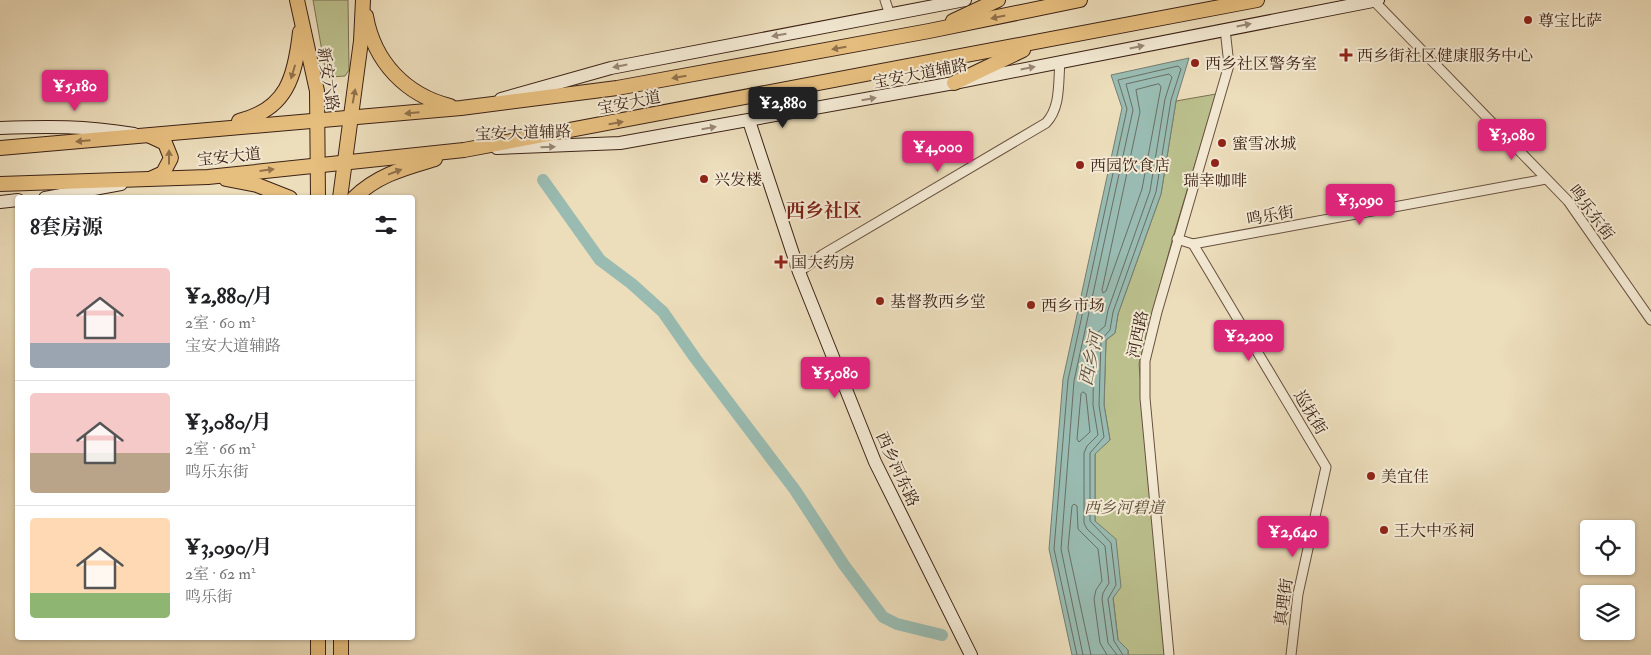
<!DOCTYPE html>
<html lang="zh">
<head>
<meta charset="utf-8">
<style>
  :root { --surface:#fff; --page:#f2f2f2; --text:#202124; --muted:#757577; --line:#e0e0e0; --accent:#db2777 }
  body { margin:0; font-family:"IM FELL Double Pica","Noto Serif SC",serif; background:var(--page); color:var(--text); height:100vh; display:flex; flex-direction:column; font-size:19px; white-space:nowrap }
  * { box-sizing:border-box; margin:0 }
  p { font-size:16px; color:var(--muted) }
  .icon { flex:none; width:28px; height:28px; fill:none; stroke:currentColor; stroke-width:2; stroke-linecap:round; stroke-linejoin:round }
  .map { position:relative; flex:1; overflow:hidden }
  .drawer { position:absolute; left:15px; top:195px; width:400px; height:445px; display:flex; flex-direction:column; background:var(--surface); border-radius:5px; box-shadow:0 1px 4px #0004 }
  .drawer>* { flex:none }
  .fabs { position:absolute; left:1580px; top:520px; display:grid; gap:10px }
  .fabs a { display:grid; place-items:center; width:55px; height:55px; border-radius:5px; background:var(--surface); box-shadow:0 1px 4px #0004; font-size:25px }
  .price { position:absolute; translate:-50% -42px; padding:0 11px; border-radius:5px; background:var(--accent); color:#fff; font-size:16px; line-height:32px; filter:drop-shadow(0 1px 2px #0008) }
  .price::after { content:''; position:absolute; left:50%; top:30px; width:15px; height:11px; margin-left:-8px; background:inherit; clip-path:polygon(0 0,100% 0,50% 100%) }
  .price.selected { background:#222; color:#fff }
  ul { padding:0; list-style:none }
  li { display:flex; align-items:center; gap:15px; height:125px; padding:0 15px }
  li+li { border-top:1px solid var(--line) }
  li span { display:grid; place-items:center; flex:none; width:140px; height:100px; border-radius:5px; color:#555 }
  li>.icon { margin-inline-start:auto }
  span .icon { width:60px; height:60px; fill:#fffc; stroke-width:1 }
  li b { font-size:21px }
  h2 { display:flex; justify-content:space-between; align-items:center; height:60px; padding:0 15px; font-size:21px }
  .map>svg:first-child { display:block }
  .green { fill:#bbc08d; stroke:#7c7152 }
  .water { fill:#99bbb1; stroke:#747e73 }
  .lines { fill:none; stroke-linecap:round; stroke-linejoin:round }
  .shore { stroke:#6a6e64; stroke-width:1 }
  .canal { stroke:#99bbb1; stroke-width:12 }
  .street-casing { stroke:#68513f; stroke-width:11 }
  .secondary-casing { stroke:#3c2216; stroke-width:14 }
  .primary-casing { stroke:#3c2216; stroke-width:16 }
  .street { stroke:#f3e9d3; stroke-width:9 }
  .secondary { stroke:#f3e9d3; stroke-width:12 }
  .primary { stroke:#e6be7e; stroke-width:14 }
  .oneway { fill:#91704a }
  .oneway2 { fill:#988674 }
  .poi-dot { fill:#8f2418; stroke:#f3e9d3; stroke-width:2 }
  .labels { text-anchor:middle; stroke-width:4; stroke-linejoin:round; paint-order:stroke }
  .poi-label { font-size:16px; fill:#3c2216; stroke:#f3e9d3; text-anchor:start }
  .street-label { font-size:16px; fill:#3c2216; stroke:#f3e9d3 }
  .park-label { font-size:16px; font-style:italic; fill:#5c4a34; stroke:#f3e9d3 }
  .water-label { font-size:18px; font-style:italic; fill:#585044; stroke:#f3e9d3 }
  .quarter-label { font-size:19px; font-weight:bold; fill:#7a1f14; stroke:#f3e9d3 }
</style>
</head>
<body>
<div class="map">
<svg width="1651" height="655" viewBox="0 0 1651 655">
  <rect width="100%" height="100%" fill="#ecddbb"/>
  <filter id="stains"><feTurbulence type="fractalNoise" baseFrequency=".004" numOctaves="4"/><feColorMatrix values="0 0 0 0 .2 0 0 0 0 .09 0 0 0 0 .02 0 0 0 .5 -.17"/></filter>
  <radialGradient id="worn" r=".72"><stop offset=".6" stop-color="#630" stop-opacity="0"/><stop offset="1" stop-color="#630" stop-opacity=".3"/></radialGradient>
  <!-- green -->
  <g class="green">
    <path d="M313 0H348L349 70 345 76 331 77 326 74Z"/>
    <path d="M1216 94 1173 237 1139 364 1165 655H1128V650L1118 640 1113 597 1095 522V453L1110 440 1104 405 1106 340 1115 333 1118 314 1161 194 1176 101Z"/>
  </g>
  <!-- water -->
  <path class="water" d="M1189 58 1176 101 1161 194 1118 314 1115 333 1106 340 1104 405 1110 440 1095 454V521L1116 539 1121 587 1113 598 1118 640 1128 650V655H1072L1049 549 1063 379 1122 108 1111 75Z"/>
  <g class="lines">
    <!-- shore -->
    <g class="shore">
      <path d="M1159 84 1161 87 1142 189 1106 291 1103 293 1102 290 1140 112 1136 90Z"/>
      <path d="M1083 392 1086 394 1090 432 1079 442 1077 439 1081 394Z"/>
      <path d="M1077 655 1054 549 1068 380 1127 109 1118 80 1178 66 1181 69 1171 100 1156 192 1113 312 1110 330 1101 340 1099 405 1104 437 1090 453V521L1111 543 1116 585 1108 599 1114 641 1123 655"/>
      <path d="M1083 655 1061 549 1074 381 1133 110 1126 84 1169 74 1172 77 1165 99 1150 191 1108 310 1105 326 1097 333 1094 340 1093 405 1098 435 1087 446 1084 453V523L1087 529 1105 546 1109 583 1103 593 1102 599 1108 643 1117 655"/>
      <path d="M1091 655 1068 548 1072 506 1074 504 1077 506 1078 529 1098 549 1102 581 1096 590 1094 599 1100 643 1107 655"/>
    </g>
    <!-- canal -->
    <path class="canal" d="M543 180 600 260 632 284 663 312 695 358 795 490 844 565 883 617 897 624 942 635"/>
    <defs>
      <g id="street">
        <path d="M885 0 890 15"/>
        <path d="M1374 1 1568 201 1651 320"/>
        <path d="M1177 239 1193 244 1546 179"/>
        <path d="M1193 244 1326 467 1298 594 1291 655"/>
        <path d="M799 272 822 255 1046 123C1061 107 1058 83 1060 62"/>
        <path d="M1169 655 1145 398V361L1157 312 1229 65 1225 29"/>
      </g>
      <g id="secondary">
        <path d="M501 99 611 68 965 0"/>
        <path d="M749 121 799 272 875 462 971 655"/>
        <path d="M0 128C50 126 84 126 134 134"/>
        <path d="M497 148 620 143 954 83 1378 0"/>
        <path d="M45 198 121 184"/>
        <path d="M0 202 18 200"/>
      </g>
      <g id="primary">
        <path d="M297 0 317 91 318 198"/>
        <path d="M366 16C374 62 406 95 450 106"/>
        <path d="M953 21 998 0"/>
        <path d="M954 83 1023 50"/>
        <path d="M239 121C287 109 295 77 300 32"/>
        <path d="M150 136 165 143 171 158 163 173 152 178"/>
        <path d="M0 148 461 108 617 88 929 31 1080 0"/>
        <path d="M226 179 257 185 290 198"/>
        <path d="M0 184 208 177 464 150 1257 0"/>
        <path d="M340 198 361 41 363 0"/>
        <path d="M354 198C377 175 405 168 435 159"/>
        <path d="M318 638V655"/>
        <path d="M341 638V655"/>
      </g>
    </defs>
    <!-- street casing -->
    <use href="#street" class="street-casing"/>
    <!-- secondary casing -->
    <use href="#secondary" class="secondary-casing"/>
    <!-- primary casing -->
    <use href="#primary" class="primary-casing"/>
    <!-- street -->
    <use href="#street" class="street"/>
    <!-- secondary -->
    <use href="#secondary" class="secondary"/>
    <!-- primary -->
    <use href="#primary" class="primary"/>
  </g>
  <!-- one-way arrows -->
  <defs><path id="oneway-solid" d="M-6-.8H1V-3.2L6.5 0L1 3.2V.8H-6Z" transform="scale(1.25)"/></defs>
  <g class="oneway">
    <use href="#oneway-solid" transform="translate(998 17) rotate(168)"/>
    <use href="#oneway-solid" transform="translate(839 48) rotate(170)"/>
    <use href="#oneway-solid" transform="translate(293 72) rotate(107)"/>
    <use href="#oneway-solid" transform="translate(679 77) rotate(170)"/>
    <use href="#oneway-solid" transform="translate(354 96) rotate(-80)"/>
    <use href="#oneway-solid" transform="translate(412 113) rotate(175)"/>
    <use href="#oneway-solid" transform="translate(616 123) rotate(-10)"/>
    <use href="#oneway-solid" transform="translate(83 141) rotate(175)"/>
    <use href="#oneway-solid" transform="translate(169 157) rotate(-90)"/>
    <use href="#oneway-solid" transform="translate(267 170) rotate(-7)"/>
    <use href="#oneway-solid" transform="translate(395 172) rotate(-21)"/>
  </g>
  <g class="oneway2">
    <use href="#oneway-solid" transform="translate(1244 25) rotate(-11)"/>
    <use href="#oneway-solid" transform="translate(779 35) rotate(170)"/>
    <use href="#oneway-solid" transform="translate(1137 47) rotate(-12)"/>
    <use href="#oneway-solid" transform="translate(620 66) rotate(169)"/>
    <use href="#oneway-solid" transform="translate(1028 68) rotate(-11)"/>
    <use href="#oneway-solid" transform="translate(869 99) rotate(-10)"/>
    <use href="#oneway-solid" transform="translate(709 128) rotate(-10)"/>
    <use href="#oneway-solid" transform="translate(548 147) rotate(-2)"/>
  </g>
  <!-- markers -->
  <g class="poi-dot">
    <circle cx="1528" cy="20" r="5"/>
    <path d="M1343.5 47.5h5v5h5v5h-5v5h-5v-5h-5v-5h5z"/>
    <circle cx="1195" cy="63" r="5"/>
    <circle cx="1222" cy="143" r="5"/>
    <circle cx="1215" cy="163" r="5"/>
    <circle cx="1080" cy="165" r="5"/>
    <circle cx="704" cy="179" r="5"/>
    <path d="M778.5 254.5h5v5h5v5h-5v5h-5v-5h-5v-5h5z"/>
    <circle cx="880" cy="301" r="5"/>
    <circle cx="1031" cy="305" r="5"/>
    <circle cx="1371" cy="476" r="5"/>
    <circle cx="1384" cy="530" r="5"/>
  </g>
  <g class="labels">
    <!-- poi labels -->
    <g class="poi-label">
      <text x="1538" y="26">尊宝比萨</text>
      <text x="1357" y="61">西乡街社区健康服务中心</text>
      <text x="1205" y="69">西乡社区警务室</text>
      <text x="1232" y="149">蜜雪冰城</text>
      <text x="1090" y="171">西园饮食店</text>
      <text x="714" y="185">兴发楼</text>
      <text x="1215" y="186" text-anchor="middle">瑞幸咖啡</text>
      <text x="791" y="268">国大药房</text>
      <text x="890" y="307">基督教西乡堂</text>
      <text x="1041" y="311">西乡市场</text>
      <text x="1381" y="482">美宜佳</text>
      <text x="1394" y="536">王大中丞祠</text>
    </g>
    <!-- street labels -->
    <g class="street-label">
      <text transform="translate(920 73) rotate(-11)" y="6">宝安大道辅路</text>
      <text transform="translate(329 79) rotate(81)" y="6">新安六路</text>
      <text transform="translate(629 102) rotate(-11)" y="6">宝安大道</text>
      <text transform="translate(523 132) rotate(-2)" y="6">宝安大道辅路</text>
      <text transform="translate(229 156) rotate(-6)" y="6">宝安大道</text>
      <text transform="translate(1592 212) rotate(53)" y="6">鸣乐东街</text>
      <text transform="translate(1270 215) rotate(-10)" y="6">鸣乐街</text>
      <text transform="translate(1137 334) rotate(-78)" y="6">河西路</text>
      <text transform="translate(1311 412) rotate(59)" y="6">巡抚街</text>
      <text transform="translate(898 469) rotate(65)" y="6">西乡河东路</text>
      <text transform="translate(1283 602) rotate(-82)" y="6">真理街</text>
    </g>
    <!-- park labels -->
    <g class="park-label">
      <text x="1124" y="513">西乡河碧道</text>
    </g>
    <!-- water labels -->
    <g class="water-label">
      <text transform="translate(1091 359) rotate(-78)" y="6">西乡河</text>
    </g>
    <!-- quarter labels -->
    <g class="quarter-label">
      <text x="824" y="217">西乡社区</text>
    </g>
  </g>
  <rect width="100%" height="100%" filter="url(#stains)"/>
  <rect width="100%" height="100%" fill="url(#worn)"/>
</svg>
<div class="fabs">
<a><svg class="icon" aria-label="locate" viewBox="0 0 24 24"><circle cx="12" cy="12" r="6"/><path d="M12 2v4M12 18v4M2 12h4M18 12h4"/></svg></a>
<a><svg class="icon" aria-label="layers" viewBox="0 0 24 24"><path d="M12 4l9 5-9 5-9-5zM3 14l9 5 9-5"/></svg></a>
</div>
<b class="price" style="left:75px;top:112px">¥5,180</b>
<b class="price selected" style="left:783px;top:129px">¥2,880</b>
<b class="price" style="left:1512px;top:161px">¥3,080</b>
<b class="price" style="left:938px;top:173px">¥4,000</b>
<b class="price" style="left:1360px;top:226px">¥3,090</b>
<b class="price" style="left:1249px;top:362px">¥2,200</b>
<b class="price" style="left:835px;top:399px">¥5,080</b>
<b class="price" style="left:1293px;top:558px">¥2,640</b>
<section class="drawer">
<h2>8套房源<svg class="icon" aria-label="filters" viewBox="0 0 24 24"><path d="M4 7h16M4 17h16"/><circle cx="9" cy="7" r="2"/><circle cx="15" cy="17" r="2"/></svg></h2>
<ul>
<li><span style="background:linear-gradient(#f6c9c9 75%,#9aa5b1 0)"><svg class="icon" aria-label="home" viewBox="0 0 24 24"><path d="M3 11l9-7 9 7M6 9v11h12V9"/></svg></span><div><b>¥2,880/月</b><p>2室 · 60 m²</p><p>宝安大道辅路</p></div></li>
<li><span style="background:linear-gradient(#f6c9c9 60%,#b9a48a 0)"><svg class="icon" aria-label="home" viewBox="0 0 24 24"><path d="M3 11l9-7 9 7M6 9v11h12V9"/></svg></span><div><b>¥3,080/月</b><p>2室 · 66 m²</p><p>鸣乐东街</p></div></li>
<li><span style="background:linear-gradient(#ffd9b3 75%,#8fb573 0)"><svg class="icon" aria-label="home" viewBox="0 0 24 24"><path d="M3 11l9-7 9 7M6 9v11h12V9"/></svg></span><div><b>¥3,090/月</b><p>2室 · 62 m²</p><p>鸣乐街</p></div></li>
</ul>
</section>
</div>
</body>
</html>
